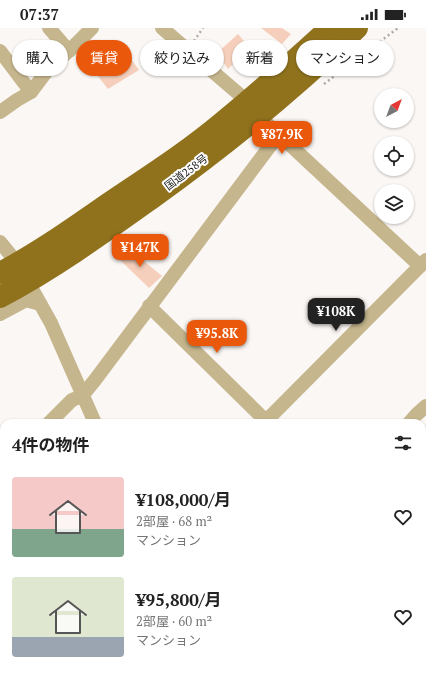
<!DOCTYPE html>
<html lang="ja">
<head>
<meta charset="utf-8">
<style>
  :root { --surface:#fff; --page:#f2f2f2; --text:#222; --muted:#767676; --accent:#ea580c }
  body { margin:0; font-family:"PT Serif","Noto Sans JP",serif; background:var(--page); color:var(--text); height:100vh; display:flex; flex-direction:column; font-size:15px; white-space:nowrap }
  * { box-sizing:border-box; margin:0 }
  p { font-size:13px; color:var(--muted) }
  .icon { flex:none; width:22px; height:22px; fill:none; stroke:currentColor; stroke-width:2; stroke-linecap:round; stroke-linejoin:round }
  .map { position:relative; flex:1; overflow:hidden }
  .sheet { position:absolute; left:0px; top:391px; width:426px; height:256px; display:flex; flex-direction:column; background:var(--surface); border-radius:12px 12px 0 0; box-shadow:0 1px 3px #0004 }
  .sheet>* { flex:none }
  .top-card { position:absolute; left:12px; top:12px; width:402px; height:36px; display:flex; gap:8px }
  .needle { width:26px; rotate:41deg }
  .fabs { position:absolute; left:374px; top:60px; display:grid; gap:8px }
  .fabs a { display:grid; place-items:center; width:40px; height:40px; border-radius:50%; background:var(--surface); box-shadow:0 1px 3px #0004; font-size:20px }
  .price { position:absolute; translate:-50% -34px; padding:0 9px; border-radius:8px; background:var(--accent); color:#fff; font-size:13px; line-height:26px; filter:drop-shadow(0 1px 2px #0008) }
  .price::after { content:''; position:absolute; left:50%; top:24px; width:12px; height:9px; margin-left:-6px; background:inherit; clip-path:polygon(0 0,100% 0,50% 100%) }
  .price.active { background:#222; color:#fff }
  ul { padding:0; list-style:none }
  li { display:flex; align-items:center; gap:12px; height:100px; padding:0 12px }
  li span { display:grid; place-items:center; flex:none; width:112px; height:80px; border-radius:4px; color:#555 }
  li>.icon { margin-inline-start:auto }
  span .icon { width:48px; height:48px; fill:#fffc; stroke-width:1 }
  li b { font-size:17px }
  h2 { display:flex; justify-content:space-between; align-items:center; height:48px; padding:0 12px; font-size:17px }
  .pill { padding:0 14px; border-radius:18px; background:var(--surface); box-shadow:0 1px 3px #0004; font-size:14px; line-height:36px }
  .pill.active { background:var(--accent); color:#fff }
  .status { display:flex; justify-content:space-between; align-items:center; height:28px; padding:0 20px; background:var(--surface); direction:ltr }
  .status svg { height:11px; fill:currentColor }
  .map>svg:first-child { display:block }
  .building { fill:#f5cfbb }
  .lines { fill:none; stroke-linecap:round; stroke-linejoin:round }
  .path { stroke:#aeaba9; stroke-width:2.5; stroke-dasharray:2 3; stroke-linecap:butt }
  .minor { stroke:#c6b68d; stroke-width:14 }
  .trunk { stroke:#90721d; stroke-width:22 }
  .labels { text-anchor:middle; stroke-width:4; stroke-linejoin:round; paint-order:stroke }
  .street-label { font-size:11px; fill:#181716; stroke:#fff }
</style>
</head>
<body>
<div class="status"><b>07:37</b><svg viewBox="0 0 49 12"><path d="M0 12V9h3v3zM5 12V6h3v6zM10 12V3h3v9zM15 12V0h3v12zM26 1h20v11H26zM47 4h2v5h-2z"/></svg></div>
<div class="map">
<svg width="426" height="647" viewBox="0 0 426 647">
  <rect width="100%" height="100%" fill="#fbf7f4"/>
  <!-- building -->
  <g class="building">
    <path d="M261 0H282L291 6 282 16Z"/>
    <path d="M238 6 250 20 228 41 217 25Z"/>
    <path d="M128 27 139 42 108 61 97 47Z"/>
    <path d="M128 220 162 248 149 260 118 230Z"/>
  </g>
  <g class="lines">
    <!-- path -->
    <g class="path">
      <path d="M194 13 203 0"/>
      <path d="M324 56 398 0"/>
    </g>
    <!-- minor -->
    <g class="minor">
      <path d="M49 0 69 23"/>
      <path d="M162 0 247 73"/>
      <path d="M0 23 31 64"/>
      <path d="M0 84 17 72 31 64 50 39 69 23 92 0"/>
      <path d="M259 88 420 238"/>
      <path d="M0 214 18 236 51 295 95 395"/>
      <path d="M149 278 266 393"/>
      <path d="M0 286 26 272 40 276"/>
      <path d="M49 395 72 372 82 368 95 352 279 106"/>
      <path d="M264 395 426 232"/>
      <path d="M409 395 416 387 426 378"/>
      <path d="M0 457 4 452"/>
      <path d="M422 612 426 603"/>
      <path d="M236 643 241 647"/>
      <path d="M10 647 14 643"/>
      <path d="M281 647 283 643"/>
      <path d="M406 647 408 643"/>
    </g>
    <!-- trunk -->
    <g class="trunk">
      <path d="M0 245C36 226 69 203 102 180 143 152 185 126 223 94 259 64 295 32 330 0"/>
      <path d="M0 269C53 241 103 205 152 170 224 118 294 62 357 0"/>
    </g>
  </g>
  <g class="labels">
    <!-- street labels -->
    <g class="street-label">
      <text transform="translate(186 144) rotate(-37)" y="4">国道258号</text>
    </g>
  </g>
</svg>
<div class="fabs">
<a><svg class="needle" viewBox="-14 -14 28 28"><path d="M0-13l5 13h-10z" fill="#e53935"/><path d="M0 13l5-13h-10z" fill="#767676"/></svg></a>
<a><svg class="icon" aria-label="locate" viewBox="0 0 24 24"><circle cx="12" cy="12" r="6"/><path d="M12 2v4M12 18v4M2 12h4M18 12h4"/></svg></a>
<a><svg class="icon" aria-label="layers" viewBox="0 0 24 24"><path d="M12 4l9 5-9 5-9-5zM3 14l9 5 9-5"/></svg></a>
</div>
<b class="price" style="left:282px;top:127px">¥87.9K</b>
<b class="price" style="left:140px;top:240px">¥147K</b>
<b class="price active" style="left:336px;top:304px">¥108K</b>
<b class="price" style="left:217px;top:326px">¥95.8K</b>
<div class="top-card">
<a class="pill">購入</a>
<a class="pill active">賃貸</a>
<a class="pill">絞り込み</a>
<a class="pill">新着</a>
<a class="pill">マンション</a>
</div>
<section class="sheet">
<h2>4件の物件<svg class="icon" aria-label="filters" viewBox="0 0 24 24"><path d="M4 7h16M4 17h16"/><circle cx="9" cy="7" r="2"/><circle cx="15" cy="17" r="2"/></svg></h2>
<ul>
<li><span style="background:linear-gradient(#f6c9c9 65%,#7fa58c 0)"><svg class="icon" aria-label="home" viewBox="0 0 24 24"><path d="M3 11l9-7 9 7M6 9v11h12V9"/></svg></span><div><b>¥108,000/月</b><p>2部屋 · 68 m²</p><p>マンション</p></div><svg class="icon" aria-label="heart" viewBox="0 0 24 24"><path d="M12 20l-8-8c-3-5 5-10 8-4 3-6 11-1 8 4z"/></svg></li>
<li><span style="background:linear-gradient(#dfe7d0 75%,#9aa5b1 0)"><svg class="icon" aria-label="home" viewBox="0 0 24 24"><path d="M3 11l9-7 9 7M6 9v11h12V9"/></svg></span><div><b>¥95,800/月</b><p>2部屋 · 60 m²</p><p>マンション</p></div><svg class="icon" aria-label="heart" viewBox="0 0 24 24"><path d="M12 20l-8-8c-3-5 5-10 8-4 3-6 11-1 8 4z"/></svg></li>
</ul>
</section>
</div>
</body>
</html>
